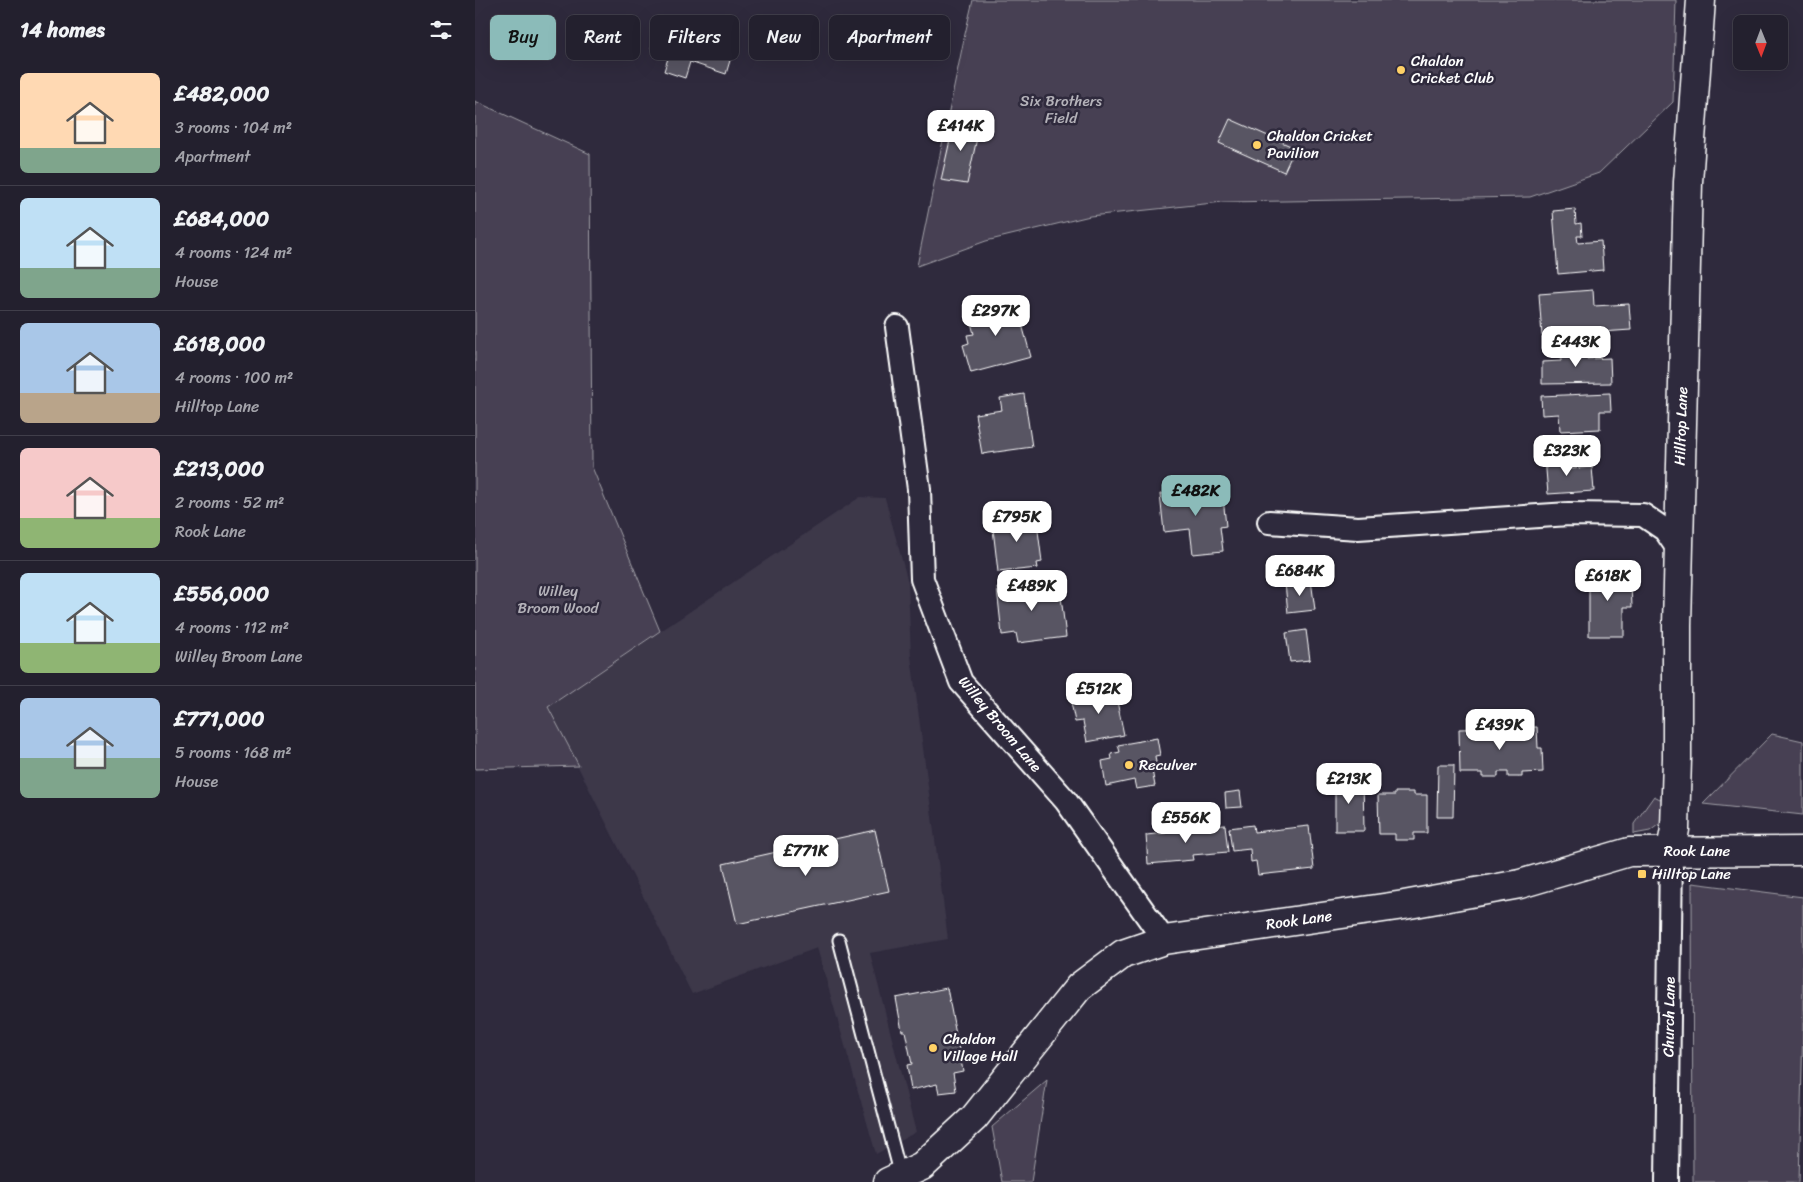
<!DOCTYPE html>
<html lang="en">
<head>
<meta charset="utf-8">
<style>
  :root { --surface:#23202e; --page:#2f2d3a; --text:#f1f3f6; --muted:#a3a3aa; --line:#403e4a; --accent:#8bbbb9 }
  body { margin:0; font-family:Sriracha,sans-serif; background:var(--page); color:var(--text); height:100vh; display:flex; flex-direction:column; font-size:19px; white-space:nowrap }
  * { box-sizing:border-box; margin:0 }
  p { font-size:16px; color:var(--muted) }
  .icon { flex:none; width:28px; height:28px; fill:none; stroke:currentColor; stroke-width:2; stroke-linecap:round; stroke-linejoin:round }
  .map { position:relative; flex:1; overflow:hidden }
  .drawer { display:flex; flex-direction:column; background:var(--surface); width:475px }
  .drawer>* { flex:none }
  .guide { position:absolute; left:15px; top:15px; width:475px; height:45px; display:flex; gap:10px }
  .needle { width:32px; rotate:179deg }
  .controls { position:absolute; left:1258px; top:15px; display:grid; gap:10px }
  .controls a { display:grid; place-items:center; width:55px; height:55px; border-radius:8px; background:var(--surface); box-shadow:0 5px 20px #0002,0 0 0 1px var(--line); font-size:25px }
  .price { position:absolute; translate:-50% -42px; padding:0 11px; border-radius:10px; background:#fff; color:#222; font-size:16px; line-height:32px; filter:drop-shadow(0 1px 2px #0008) }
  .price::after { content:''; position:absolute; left:50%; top:30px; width:15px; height:11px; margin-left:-8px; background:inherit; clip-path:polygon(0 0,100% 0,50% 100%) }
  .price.selected { background:var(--accent); color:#111 }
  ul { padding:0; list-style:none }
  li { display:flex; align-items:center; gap:15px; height:125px; padding:0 20px }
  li+li { border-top:1px solid var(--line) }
  li span { display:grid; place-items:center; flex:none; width:140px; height:100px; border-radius:8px; color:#555 }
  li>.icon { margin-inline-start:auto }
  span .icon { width:60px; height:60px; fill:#fffc; stroke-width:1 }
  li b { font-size:21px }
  h2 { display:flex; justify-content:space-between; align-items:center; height:60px; padding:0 20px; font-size:21px }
  .chip { padding:0 18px; border-radius:8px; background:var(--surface); box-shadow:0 5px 20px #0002,0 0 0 1px var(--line); font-size:18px; line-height:45px }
  .chip.selected { background:var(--accent); color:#111 }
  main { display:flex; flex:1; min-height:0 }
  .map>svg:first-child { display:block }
  .built { fill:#3c3749 }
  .green { fill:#464152; stroke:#a2a0a8 }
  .building { fill:#595564; stroke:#fff }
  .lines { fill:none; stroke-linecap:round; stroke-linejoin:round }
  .service-casing { stroke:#fff; stroke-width:15 }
  .minor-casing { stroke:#fff; stroke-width:26 }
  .tertiary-casing { stroke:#fff; stroke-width:31 }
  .secondary-casing { stroke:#fff; stroke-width:31 }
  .service { stroke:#2f2a3d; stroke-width:11 }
  .minor { stroke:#2f2a3d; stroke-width:22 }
  .tertiary { stroke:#2f2a3d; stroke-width:28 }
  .secondary { stroke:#2f2a3d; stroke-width:28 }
  .poi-dot { fill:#ffd166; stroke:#2f2a3d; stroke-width:2 }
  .labels { text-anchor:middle; stroke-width:5; stroke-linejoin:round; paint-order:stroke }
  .poi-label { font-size:15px; fill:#fff; stroke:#2f2a3d; text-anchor:start }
  .park-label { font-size:15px; fill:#b5b3ba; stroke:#2f2a3d }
  .street-label { font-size:15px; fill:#fff; stroke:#2f2a3d }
</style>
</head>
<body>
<main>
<section class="drawer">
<h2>14 homes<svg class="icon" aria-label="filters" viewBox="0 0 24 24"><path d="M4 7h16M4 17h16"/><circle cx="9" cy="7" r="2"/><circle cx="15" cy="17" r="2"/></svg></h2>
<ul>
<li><span style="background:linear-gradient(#ffd9b3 75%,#7fa58c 0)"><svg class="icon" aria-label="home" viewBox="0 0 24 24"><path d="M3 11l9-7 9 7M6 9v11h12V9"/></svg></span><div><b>£482,000</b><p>3 rooms · 104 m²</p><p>Apartment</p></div></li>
<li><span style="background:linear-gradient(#bfe0f5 70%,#7fa58c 0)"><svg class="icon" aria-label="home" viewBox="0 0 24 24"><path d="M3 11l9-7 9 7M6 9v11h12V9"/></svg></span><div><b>£684,000</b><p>4 rooms · 124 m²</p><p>House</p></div></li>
<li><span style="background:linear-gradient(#a9c7e8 70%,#b9a48a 0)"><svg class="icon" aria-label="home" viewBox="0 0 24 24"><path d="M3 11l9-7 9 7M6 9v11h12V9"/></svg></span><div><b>£618,000</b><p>4 rooms · 100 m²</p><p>Hilltop Lane</p></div></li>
<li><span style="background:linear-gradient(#f6c9c9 70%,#8fb573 0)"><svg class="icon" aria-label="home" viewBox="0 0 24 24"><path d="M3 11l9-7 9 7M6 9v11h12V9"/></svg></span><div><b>£213,000</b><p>2 rooms · 52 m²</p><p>Rook Lane</p></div></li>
<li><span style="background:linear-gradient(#bfe0f5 70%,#8fb573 0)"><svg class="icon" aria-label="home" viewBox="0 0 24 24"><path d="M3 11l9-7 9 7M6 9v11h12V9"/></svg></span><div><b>£556,000</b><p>4 rooms · 112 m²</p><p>Willey Broom Lane</p></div></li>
<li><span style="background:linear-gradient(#a9c7e8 60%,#7fa58c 0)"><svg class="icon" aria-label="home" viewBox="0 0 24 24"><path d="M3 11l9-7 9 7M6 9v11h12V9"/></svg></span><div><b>£771,000</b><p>5 rooms · 168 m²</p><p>House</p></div></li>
</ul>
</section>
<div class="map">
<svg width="1328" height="1182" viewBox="0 0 1328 1182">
  <rect width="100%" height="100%" fill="#2f2a3d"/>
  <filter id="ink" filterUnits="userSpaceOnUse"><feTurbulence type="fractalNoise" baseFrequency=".02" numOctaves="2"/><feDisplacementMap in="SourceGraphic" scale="10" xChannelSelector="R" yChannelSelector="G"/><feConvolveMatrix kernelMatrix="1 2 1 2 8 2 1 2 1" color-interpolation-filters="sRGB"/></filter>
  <g filter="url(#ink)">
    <!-- built -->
    <path class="built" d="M385 497 410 498 433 582 436 656 473 939 395 953 441 1132 401 1154 342 948 217 994 73 707Z"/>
    <!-- green -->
    <g class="green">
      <path d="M498 0H1201L1198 102 1124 173 1055 197 748 202 615 216 511 241 442 266 490 34Z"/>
      <path d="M0 101 115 154 117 467 185 631 73 707 104 766 0 769Z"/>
      <path d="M1297 734 1328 741V815L1228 804Z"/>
      <path d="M1179 796 1187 800V822L1175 831 1159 834V824Z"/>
      <path d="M1217 883 1328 897V1028L1324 1182H1218Z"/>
      <path d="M572 1080 556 1182H527L517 1127Z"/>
    </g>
    <!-- building -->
    <g class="building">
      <path d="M204 22 223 29 218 44 256 57 251 74 215 62 210 78 189 71 194 55 176 48 182 29 200 34Z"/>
      <path d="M480 118 505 124 492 184 466 180Z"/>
      <path d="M755 119 820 148 809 172 744 143Z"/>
      <path d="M1100 209 1101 224 1106 223 1107 236H1102L1103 243 1126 241 1128 270 1083 274 1078 211Z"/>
      <path d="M1118 290 1119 306 1154 304 1156 330 1067 336 1064 294Z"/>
      <path d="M536 299 539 311 543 310 556 357 496 373 488 345 494 343 492 335 499 334 493 311Z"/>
      <path d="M1085 347H1112V359L1135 358 1136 383 1067 384V362L1086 361Z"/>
      <path d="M1135 393 1136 411H1125V429L1085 431 1084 414 1067 415 1066 396Z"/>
      <path d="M549 394 557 447 507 454 500 414 527 410 525 398Z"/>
      <path d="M1095 457 1096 469 1117 467 1119 491 1073 494 1070 458Z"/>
      <path d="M747 488 751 526 745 527 748 551 718 554 715 529 689 532 685 494Z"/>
      <path d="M561 515 567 562 562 563 563 568 523 572 517 520Z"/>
      <path d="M1114 568H1148V583H1156L1157 607H1149V636H1114Z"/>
      <path d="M836 580 840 610 813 613 810 583Z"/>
      <path d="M584 581 591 637 543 643 541 633 527 635 522 588Z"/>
      <path d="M831 630 835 660 815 662 811 633Z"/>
      <path d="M639 687 649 735 612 742 608 721 600 722 596 702 619 698 617 691Z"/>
      <path d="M1062 727 1063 748H1067L1068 772 1047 773V777H1033V772H1023V777H1008V773H985L984 729Z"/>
      <path d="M682 738 685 755 680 756 682 769 677 770 680 786 661 789 659 780 631 786 627 761 637 759 636 754 645 752 643 745Z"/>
      <path d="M963 765H979L978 817H962Z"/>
      <path d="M888 778 889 831H860V779Z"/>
      <path d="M765 791 767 807 751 808 750 793Z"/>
      <path d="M920 792H939V795H952V833H939V840H920V834H904L903 795H920Z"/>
      <path d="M750 825 753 852 717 855 718 860 673 864 671 835 691 833V830Z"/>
      <path d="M778 825 779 832 834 826 839 869 783 875 781 861 776 862 775 849 757 851 754 828Z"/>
      <path d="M400 830 414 891 262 924 248 864Z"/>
      <path d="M472 988 488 1071 478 1073 481 1091 464 1093 462 1084 436 1090 432 1065 437 1064 430 1031H427L421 998Z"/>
    </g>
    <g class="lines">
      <defs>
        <path id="service" d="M364 940 426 1176"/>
        <g id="minor">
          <path d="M422 327 444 489 447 579 486 682 591 801 689 940"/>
          <path d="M794 522 883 528 1094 514 1168 515 1190 530 1203 549"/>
          <path d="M1192 1182 1196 851"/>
        </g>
        <path id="tertiary" d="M1196 851 1200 829 1202 758V625L1213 182 1226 0"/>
        <path id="secondary" d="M413 1182 447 1166 499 1118 604 987 648 954 689 940 929 905 1045 884 1154 852 1328 851"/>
      </defs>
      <!-- service casing -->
      <use href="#service" class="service-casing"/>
      <!-- minor casing -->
      <use href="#minor" class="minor-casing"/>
      <!-- tertiary casing -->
      <use href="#tertiary" class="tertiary-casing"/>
      <!-- secondary casing -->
      <use href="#secondary" class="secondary-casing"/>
      <!-- service -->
      <use href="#service" class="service"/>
      <!-- minor -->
      <use href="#minor" class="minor"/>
      <!-- tertiary -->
      <use href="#tertiary" class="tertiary"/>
      <!-- secondary -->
      <use href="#secondary" class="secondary"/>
    </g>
  </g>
  <!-- markers -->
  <g class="poi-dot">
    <circle cx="926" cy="70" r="5"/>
    <circle cx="782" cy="145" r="5"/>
    <circle cx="654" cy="765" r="5"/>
    <rect x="1162" y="869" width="10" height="10" rx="2.5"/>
    <circle cx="458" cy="1048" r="5"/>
  </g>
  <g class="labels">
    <!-- poi labels -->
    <g class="poi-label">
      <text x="936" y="66">Chaldon<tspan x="936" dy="17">Cricket Club</tspan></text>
      <text x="792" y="141">Chaldon Cricket<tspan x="792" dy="17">Pavilion</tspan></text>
      <text x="664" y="770">Reculver</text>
      <text x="1177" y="879">Hilltop Lane</text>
      <text x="468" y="1044">Chaldon<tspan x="468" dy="17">Village Hall</tspan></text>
    </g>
    <!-- park labels -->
    <g class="park-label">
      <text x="586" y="106">Six Brothers<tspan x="586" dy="17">Field</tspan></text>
      <text x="83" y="596">Willey<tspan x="83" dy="17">Broom Wood</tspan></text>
    </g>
    <!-- street labels -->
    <g class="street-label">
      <text transform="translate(1206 426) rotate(-88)" y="5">Hilltop Lane</text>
      <text transform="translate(525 724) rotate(50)" y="5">Willey Broom Lane</text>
      <text x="1222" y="856">Rook Lane</text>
      <text transform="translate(824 920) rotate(-8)" y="5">Rook Lane</text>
      <text transform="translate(1194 1017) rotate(-89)" y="5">Church Lane</text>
    </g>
  </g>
</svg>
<div class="controls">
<a><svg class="needle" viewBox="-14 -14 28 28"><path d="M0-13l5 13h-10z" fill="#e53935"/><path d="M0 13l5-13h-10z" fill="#a3a3aa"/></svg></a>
</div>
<b class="price" style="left:486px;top:152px">£414K</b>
<b class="price" style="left:521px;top:337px">£297K</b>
<b class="price" style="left:1101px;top:368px">£443K</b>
<b class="price" style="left:1092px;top:477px">£323K</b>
<b class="price selected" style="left:721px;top:517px">£482K</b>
<b class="price" style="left:542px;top:543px">£795K</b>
<b class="price" style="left:825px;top:597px">£684K</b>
<b class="price" style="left:1133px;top:602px">£618K</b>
<b class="price" style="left:557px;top:612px">£489K</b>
<b class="price" style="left:624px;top:715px">£512K</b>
<b class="price" style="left:1025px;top:751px">£439K</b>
<b class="price" style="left:874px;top:805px">£213K</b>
<b class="price" style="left:711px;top:844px">£556K</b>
<b class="price" style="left:331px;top:877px">£771K</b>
<div class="guide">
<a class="chip selected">Buy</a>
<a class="chip">Rent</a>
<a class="chip">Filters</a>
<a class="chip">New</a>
<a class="chip">Apartment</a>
</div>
</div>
</main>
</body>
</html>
